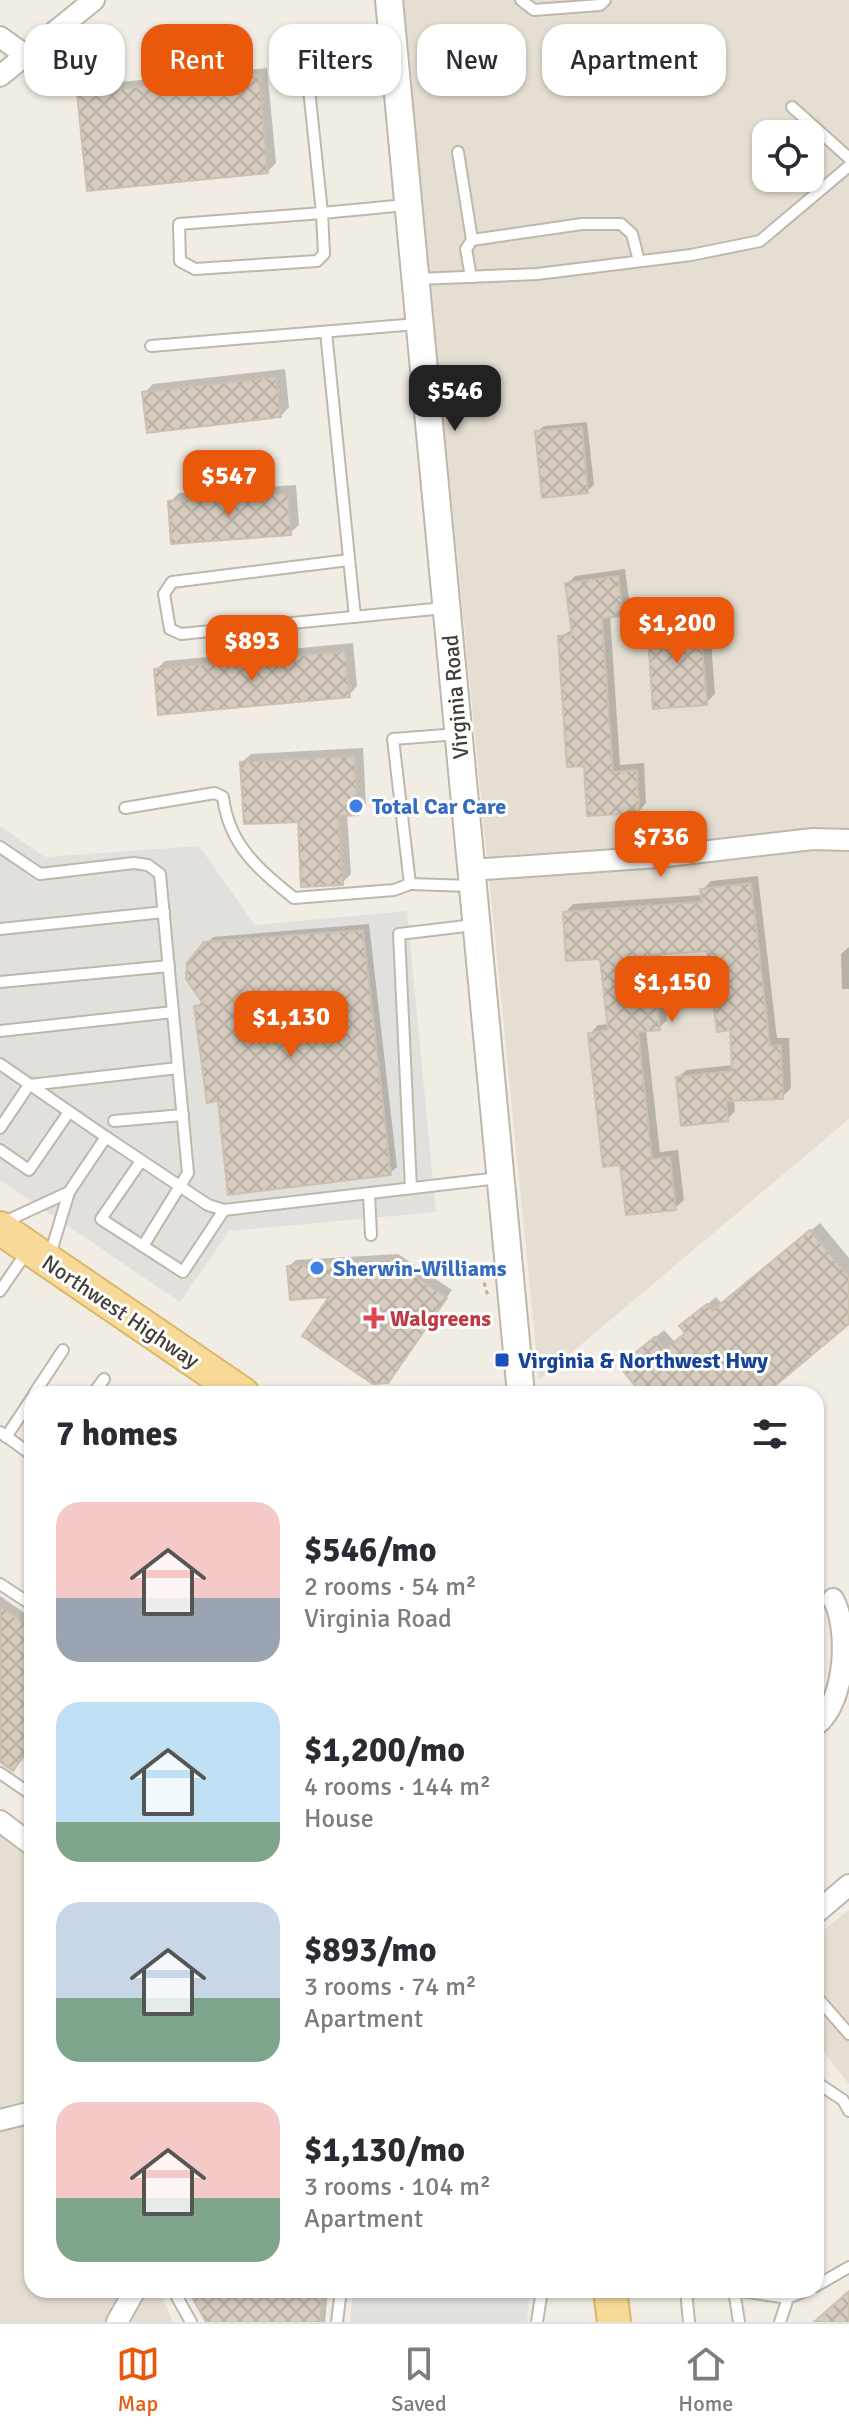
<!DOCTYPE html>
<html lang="en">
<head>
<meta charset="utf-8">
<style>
  :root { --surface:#fff; --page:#f2f2f3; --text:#2b2b33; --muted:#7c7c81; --line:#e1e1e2; --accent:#ea580c }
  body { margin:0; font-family:Signika,sans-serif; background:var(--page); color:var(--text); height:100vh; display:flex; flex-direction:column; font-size:30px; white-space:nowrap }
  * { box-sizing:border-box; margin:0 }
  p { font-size:26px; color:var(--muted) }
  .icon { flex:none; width:44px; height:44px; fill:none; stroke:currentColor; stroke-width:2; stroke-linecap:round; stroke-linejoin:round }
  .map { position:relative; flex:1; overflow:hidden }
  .details { position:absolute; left:24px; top:1386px; width:800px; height:912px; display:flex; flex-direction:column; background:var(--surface); border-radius:24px; box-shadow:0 2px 6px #0004 }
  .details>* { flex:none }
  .hud { position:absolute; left:24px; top:24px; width:802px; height:72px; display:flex; gap:16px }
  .tools { position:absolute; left:752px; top:120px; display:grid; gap:16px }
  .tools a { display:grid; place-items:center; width:72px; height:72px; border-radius:16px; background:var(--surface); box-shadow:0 2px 6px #0004; font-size:40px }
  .price { position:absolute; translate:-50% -68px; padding:0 18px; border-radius:16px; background:var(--accent); color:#fff; font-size:26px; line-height:52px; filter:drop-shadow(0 2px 4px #0008) }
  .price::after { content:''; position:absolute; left:50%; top:48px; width:24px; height:18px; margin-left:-12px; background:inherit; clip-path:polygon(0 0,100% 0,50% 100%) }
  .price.selected { background:#222; color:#fff }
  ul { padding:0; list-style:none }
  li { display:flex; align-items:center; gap:24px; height:200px; padding:0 32px }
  li span { display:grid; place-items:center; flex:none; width:224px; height:160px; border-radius:24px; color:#555 }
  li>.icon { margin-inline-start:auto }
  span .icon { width:96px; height:96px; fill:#fffc; stroke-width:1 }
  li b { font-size:34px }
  h2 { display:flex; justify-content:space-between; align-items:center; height:96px; padding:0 32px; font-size:34px }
  .pill { padding:0 28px; border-radius:24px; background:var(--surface); box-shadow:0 2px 6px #0004; font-size:28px; line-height:72px }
  .pill.selected { background:var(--accent); color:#fff }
  .dock { display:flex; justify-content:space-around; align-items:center; height:112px; border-top:2px solid var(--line); background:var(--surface); font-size:22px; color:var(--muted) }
  .dock a { display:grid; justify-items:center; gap:4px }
  .dock .selected { color:var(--accent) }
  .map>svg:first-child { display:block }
  .residential { fill:#e5dfd3; fill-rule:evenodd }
  .parking { fill:#e2e0dd; fill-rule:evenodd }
  .shadow { fill:#0003 }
  .building { fill:url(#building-cross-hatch); stroke:#ccc0af; stroke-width:2 }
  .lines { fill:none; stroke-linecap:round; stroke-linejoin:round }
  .service-casing { stroke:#bfb7ab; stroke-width:14 }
  .minor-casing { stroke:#bfb7ab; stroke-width:24 }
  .tertiary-casing { stroke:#bfb7ab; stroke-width:30 }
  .primary-casing { stroke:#dbb669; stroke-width:36 }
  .path { stroke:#bcb09a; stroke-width:3; stroke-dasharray:4 4; stroke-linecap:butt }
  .service { stroke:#fff; stroke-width:10 }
  .minor { stroke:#fff; stroke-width:20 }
  .tertiary { stroke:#fff; stroke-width:26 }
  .primary { stroke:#f7da98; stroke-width:32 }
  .shop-dot { fill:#3f7fe0; stroke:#fff; stroke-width:3 }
  .health-dot { fill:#e0444e; stroke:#fff; stroke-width:3 }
  .transit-dot { fill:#1a4fb4; stroke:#fff; stroke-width:3 }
  .labels { text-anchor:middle; stroke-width:6; stroke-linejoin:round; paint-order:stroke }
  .street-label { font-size:22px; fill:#433d35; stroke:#fff }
  .shop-label { font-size:22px; font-weight:bold; fill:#366cbe; stroke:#fff; text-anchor:start }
  .health-label { font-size:22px; font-weight:bold; fill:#be3a42; stroke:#fff; text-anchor:start }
  .transit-label { font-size:22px; font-weight:bold; fill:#164399; stroke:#fff; text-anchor:start }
</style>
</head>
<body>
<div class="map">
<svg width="849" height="2322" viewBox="0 0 849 2322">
  <defs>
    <pattern id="building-cross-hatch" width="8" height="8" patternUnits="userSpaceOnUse" patternTransform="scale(2)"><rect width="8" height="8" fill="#d5cbbe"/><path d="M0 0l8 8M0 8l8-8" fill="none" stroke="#b8afa4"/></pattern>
  </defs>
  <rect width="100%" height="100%" fill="#f1ede5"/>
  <!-- residential -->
  <g class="residential">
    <path d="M402 0H849V1119L539 1380ZM766 134H810V178H766Z"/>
    <path d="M0 1811 32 1834V2290H159L173 2322H0Z"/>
    <path d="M849 1910V2084L816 2042V1936Z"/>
  </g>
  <!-- parking -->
  <g class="parking">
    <path d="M0 826 45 857 199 846 255 925 407 911 436 1212 229 1231 180 1302 0 1180ZM363 930 391 1175 228 1194 218 1101 208 1103 195 1006 207 1005 186 979 187 963 205 942Z"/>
    <path d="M353 2290H530L527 2322H350Z"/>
  </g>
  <!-- shadow -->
  <g class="shadow">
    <path d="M267 68 276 163 267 172 80 94 88 85Z"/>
    <path d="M285 369 289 407 281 416 144 393 153 384Z"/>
    <path d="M587 422 594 485 587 491 537 432 544 426Z"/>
    <path d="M296 485 299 525 290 533 170 502 179 493Z"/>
    <path d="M625 569 630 606 622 614 610 615 620 765 644 763 646 803 639 811 585 764 560 637 573 629 567 584 575 576Z"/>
    <path d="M709 614 715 694 706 703 649 626 658 617Z"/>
    <path d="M353 643 357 686 349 695 156 670 165 661Z"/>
    <path d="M363 748 366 804 357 813 347 814 351 874 342 883 299 820 242 762 251 754Z"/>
    <path d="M758 876 777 1038H789L791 1088 782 1097 734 1099 735 1111 727 1120 678 1078 686 1070 734 1065 732 1028 709 949 660 953 667 1020 659 1028 646 1030 660 1152 678 1150 684 1200 675 1208 622 1162 590 1034 598 1025 610 1024 602 957 565 913 573 904 703 895 702 890 711 881Z"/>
    <path d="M369 924 397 1167 390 1173 220 1099 197 1007 203 1000 206 944 213 937Z"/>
    <path d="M849 947V989H842L841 954Z"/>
    <path d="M820 1223 849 1258V1322L762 1394H645L631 1358 664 1330 675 1342 687 1332 691 1318 716 1297 722 1304Z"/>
    <path d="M398 1254 452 1290 394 1374 333 1295 289 1266 296 1260Z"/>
    <path d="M0 1596 32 1618V1746L0 1759Z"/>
    <path d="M191 2290H328L325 2322H209Z"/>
  </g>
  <!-- building -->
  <g class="building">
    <path d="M259 75 268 173 87 191 77 93Z"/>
    <path d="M276 377 281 417 147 433 142 392Z"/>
    <path d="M582 427 588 493 542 498 535 431Z"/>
    <path d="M288 493 291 535 171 544 168 501Z"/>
    <path d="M618 576 623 616 602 618 613 772 637 770 639 813 587 816 584 766 567 767 558 636 572 635 565 583Z"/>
    <path d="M700 622 707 705 653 709 647 625Z"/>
    <path d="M345 651 350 697 158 715 154 669Z"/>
    <path d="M355 756 358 815 339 816 343 885 301 887 298 822 244 824 240 762Z"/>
    <path d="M751 883 770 1046 781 1045 783 1099 726 1101 728 1121 681 1126 676 1077 732 1071 730 1030 717 1032 707 951 652 955 660 1030 638 1032 652 1159 670 1157 676 1210 626 1215 620 1165 603 1167 588 1033 608 1030 600 959 566 961 563 912 702 902 700 889Z"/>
    <path d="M363 930 391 1175 228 1195 218 1101 207 1103 194 1006 204 1005 186 979 187 963 204 942Z"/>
    <path d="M810 1230 849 1277V1324L765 1394H642L619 1366 655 1337 665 1350 685 1333 679 1326 707 1304 712 1311Z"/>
    <path d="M391 1259 447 1298 388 1383 373 1384 302 1336 329 1297 290 1300 287 1266Z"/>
    <path d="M0 1606 32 1628V1744L13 1771 0 1762Z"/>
    <path d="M188 2290H323L320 2322H206Z"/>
    <path d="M849 2291V2322H814Z"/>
  </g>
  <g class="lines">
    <defs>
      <g id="service">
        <path d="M521 0 534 10 600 5 605 0"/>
        <path d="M309 89 322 213 179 224 180 261 195 269 317 261 324 254 322 213 406 205"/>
        <path d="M792 107 849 158"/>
        <path d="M458 152 472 240"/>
        <path d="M471 277 466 249 472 240 582 224H621L632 234 639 261"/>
        <path d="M417 279 537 274 691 255 760 241 849 166"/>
        <path d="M326 332 355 617"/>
        <path d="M151 346 417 324"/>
        <path d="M349 560 172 582 164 594 170 629 181 634 444 608"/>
        <path d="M458 734 393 739 410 884 471 886"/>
        <path d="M125 808 215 793 223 797C229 845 258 869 294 898L394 890 410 884"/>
        <path d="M0 847 40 874 134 863 148 865 160 874 188 1173 143 1246"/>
        <path d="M0 929 164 912"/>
        <path d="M0 982 169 966"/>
        <path d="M0 1031 173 1012"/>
        <path d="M0 1064 106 1137"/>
        <path d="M114 1121 183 1115"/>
        <path d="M0 1128 29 1085 178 1068"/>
        <path d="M0 1150 29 1170 69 1112"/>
        <path d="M141 1161 101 1219 183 1272 224 1210"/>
        <path d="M411 1188 399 934 474 925"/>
        <path d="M369 1193 371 1235"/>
        <path d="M2 1223 69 1192"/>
        <path d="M50 1255 69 1192 106 1137 208 1205 224 1210 499 1178"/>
        <path d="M0 1291 26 1253"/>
        <path d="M34 1394 63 1350"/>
        <path d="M93 1394 104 1379"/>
        <path d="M0 1432 32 1455"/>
        <path d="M6 1437 32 1398"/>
        <path d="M0 1584 32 1605"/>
        <path d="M0 1773 32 1795"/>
        <path d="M816 1996 849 2034"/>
        <path d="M816 2082 843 2100 849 2111"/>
        <path d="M816 2286 849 2267"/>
        <path d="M177 2290V2297L191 2322"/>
        <path d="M686 2290 689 2322"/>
        <path d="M734 2290 788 2298V2290"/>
        <path d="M734 2290 739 2322"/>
        <path d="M337 2322 341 2290"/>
        <path d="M537 2322 542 2290"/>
        <path d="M780 2322 788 2298 807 2290"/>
      </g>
      <g id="minor">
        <path d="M0 37 25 55"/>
        <path d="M0 76 94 0"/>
        <path d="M471 870 658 857 813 839 849 840"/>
        <path d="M816 1725C847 1701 849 1626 833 1599"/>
        <path d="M0 1821 32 1845"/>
        <path d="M816 1913 849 1885"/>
        <path d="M0 2120 32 2112"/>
        <path d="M117 2322 135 2290"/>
      </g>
      <path id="tertiary" d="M389 0 521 1394"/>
      <g id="primary">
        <path d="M0 1228 243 1394"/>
        <path d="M610 2290 614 2322"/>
      </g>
    </defs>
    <!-- service casing -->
    <use href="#service" class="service-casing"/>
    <!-- minor casing -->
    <use href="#minor" class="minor-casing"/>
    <!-- tertiary casing -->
    <use href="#tertiary" class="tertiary-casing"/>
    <!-- primary casing -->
    <use href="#primary" class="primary-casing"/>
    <!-- path -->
    <path class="path" d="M482 1275 488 1296"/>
    <!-- service -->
    <use href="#service" class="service"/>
    <!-- minor -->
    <use href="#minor" class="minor"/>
    <!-- tertiary -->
    <use href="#tertiary" class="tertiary"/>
    <!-- primary -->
    <use href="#primary" class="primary"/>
  </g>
  <!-- markers -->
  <g class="shop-dot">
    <circle cx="356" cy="806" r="8"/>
    <circle cx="317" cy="1268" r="8"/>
  </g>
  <path class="health-dot" d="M370 1306h8v8h8v8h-8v8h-8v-8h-8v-8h8z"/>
  <rect class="transit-dot" x="494" y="1352" width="16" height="16" rx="4"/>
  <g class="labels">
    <!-- street labels -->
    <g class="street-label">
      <text transform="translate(455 697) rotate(-95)" y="8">Virginia Road</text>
      <text transform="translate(121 1311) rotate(34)" y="8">Northwest Highway</text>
    </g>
    <!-- shop labels -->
    <g class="shop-label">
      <text x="372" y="814">Total Car Care</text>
      <text x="333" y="1276">Sherwin-Williams</text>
    </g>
    <!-- health labels -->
    <g class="health-label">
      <text x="390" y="1326">Walgreens</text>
    </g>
    <!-- transit labels -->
    <g class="transit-label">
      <text x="518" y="1368">Virginia &amp; Northwest Hwy</text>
    </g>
  </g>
</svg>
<div class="tools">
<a><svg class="icon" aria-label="locate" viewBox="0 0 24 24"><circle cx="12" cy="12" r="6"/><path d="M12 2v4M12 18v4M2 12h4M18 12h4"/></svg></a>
</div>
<b class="price selected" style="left:455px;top:433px">$546</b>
<b class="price" style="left:229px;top:518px">$547</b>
<b class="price" style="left:677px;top:665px">$1,200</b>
<b class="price" style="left:252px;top:683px">$893</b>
<b class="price" style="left:661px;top:879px">$736</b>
<b class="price" style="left:672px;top:1024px">$1,150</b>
<b class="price" style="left:291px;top:1059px">$1,130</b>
<div class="hud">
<a class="pill">Buy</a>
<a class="pill selected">Rent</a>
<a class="pill">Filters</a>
<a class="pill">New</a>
<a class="pill">Apartment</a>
</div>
<section class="details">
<h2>7 homes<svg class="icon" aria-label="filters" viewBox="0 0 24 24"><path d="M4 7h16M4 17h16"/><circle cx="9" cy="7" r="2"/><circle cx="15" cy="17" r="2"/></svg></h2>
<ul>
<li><span style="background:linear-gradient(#f6c9c9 60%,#9aa5b1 0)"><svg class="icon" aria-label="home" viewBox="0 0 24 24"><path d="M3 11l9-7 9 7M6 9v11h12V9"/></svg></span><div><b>$546/mo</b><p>2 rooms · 54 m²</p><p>Virginia Road</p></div></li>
<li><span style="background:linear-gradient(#bfe0f5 75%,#7fa58c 0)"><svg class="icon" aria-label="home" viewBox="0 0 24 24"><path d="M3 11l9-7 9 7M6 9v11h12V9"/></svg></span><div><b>$1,200/mo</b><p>4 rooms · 144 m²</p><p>House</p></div></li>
<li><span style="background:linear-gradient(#c9d6e8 60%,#7fa58c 0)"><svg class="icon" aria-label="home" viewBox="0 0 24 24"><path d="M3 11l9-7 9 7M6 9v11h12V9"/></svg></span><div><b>$893/mo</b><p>3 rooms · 74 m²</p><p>Apartment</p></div></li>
<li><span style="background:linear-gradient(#f6c9c9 60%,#7fa58c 0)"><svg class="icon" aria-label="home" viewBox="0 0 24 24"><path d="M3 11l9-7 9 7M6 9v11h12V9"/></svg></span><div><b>$1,130/mo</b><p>3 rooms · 104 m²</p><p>Apartment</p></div></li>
</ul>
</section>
</div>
<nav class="dock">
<a class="selected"><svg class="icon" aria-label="map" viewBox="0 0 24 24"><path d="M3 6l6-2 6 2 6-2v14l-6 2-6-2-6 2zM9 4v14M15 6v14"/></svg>Map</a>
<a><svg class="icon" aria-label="saved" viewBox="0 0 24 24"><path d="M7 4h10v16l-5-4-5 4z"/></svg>Saved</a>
<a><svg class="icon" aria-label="home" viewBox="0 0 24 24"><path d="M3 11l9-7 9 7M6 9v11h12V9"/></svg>Home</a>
</nav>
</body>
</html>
